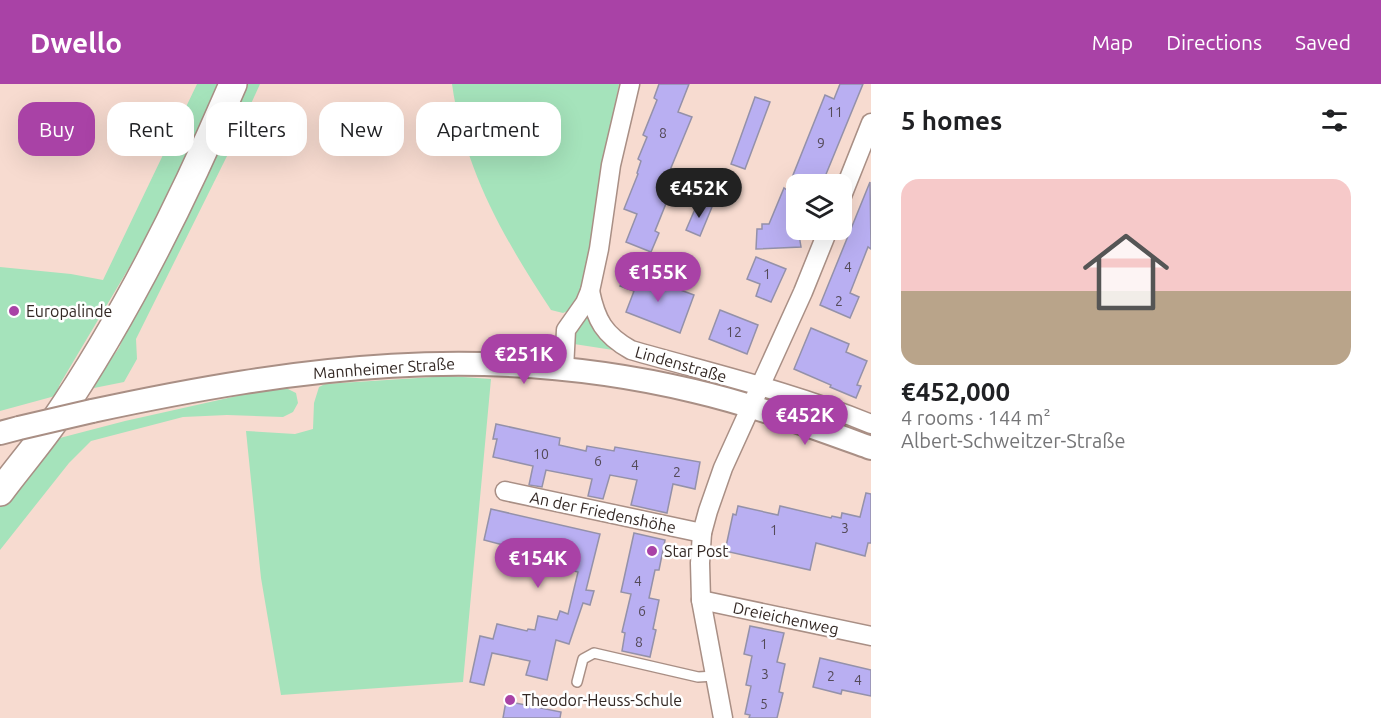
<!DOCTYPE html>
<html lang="en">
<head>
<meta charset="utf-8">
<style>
  :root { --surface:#fff; --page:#f2f2f2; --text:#202124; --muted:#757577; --line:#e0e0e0; --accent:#a942a6 }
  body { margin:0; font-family:Ubuntu,sans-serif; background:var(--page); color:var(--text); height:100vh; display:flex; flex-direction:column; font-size:22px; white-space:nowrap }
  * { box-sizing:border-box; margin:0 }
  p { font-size:20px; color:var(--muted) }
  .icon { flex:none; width:33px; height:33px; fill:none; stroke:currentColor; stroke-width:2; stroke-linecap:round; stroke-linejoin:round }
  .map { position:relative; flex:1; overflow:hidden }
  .details { display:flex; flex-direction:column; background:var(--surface); width:510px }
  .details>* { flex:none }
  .top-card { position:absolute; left:18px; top:18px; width:570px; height:54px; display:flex; gap:12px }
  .tools { position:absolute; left:786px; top:90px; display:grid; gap:12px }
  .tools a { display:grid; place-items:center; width:66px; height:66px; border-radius:12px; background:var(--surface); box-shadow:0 6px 24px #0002; font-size:30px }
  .price { position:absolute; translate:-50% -51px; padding:0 14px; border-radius:21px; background:var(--accent); color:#fff; font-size:20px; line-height:39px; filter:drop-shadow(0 2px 3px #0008) }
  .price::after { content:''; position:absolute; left:50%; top:36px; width:18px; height:14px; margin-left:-9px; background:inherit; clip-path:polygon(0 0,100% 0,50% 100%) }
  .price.active { background:#222; color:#fff }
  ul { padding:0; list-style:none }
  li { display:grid; align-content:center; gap:12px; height:318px; padding:0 30px }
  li+li { border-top:2px solid var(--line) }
  li span { display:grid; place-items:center; height:186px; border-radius:18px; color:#555 }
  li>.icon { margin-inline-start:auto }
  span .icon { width:108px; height:108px; fill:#fffc; stroke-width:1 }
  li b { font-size:26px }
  h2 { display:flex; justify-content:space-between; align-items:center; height:72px; padding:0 30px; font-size:26px }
  .pill { padding:0 21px; border-radius:18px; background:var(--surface); box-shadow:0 6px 24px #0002; font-size:21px; line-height:54px }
  .pill.active { background:var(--accent); color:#fff }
  header { display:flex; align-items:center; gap:36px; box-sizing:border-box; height:84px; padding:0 30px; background:var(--accent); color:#fff }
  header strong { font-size:28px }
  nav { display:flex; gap:33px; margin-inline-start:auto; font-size:21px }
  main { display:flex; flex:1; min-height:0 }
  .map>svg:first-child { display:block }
  .green { fill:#a5e3bb }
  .building { fill:#b9aff2; stroke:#9491a9; stroke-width:1.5 }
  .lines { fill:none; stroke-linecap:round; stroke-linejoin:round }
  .service-casing { stroke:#a98f85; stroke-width:12 }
  .minor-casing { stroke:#a98f85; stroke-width:21 }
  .tertiary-casing { stroke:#a98f85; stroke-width:26 }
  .primary-casing { stroke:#a98f85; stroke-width:30 }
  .service { stroke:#fff; stroke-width:9 }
  .minor { stroke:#fff; stroke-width:18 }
  .tertiary { stroke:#fff; stroke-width:22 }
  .primary { stroke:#fff; stroke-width:27 }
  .tertiary-bridge-casing { stroke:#a98f85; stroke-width:26; stroke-linecap:butt }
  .tertiary-bridge { stroke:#fff; stroke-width:22 }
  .poi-dot { fill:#a942a6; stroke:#fff; stroke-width:2 }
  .labels { text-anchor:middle; stroke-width:5; stroke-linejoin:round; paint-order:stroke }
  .number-label { font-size:14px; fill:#544a58 }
  .poi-label { font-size:16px; fill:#332824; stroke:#fff; text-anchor:start }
  .street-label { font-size:16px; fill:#332824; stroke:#fff }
</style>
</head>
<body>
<header>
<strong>Dwello</strong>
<nav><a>Map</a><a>Directions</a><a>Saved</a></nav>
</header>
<main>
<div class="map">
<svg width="871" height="634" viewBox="0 0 871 634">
  <rect width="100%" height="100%" fill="#f7dbd0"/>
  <!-- green -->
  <g class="green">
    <path d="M197 0H218L170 107 130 182 60 300 55 312 0 327V183L71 190 103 196Z"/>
    <path d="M246 0H260L231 64 136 255 137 275 124 298 89 305 119 264 133 231Z"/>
    <path d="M452 0H619L599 103 586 194 580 214 572 225 563 229 551 226C504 155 464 85 452 0Z"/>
    <path d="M587 229 594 246 613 266 574 260 576 246Z"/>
    <path d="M449 292 491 295 463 598 281 611 261 494 246 347 295 350 313 345 314 319 319 303 325 300Z"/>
    <path d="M282 302 296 309 298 319 293 328 283 333 227 331 183 333 91 357 69 379 0 466V418L56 355 125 337Z"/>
  </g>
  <!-- building -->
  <g class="building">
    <path d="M659 0H689L678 28 692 33 661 108 669 112 655 147 659 149 651 168 626 158 637 130 624 125 638 90 637 89 641 77 638 75 647 53 643 51 657 16 654 14Z"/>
    <path d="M840 0H863L822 100H796V151H799L801 163 756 165 757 145H762V140H769L784 104 787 106 825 11 834 15Z"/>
    <path d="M755 13 770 18 745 85 731 80Z"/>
    <path d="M870 98 871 165 868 163 850 209 859 213 850 234 820 221Z"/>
    <path d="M698 118 712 123 700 152 686 146Z"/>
    <path d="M756 173 786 185 771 218 756 212 760 200 747 195Z"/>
    <path d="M625 189 674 206 675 204 694 211 680 249 626 228 634 207 620 202Z"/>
    <path d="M720 226 758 241 747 270 709 255Z"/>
    <path d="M811 244 849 260 846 268 867 277 857 301 861 302 856 314 830 303 831 301 794 285Z"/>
    <path d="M496 340 560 354 559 361 586 367 587 362 614 367 615 363 700 378 695 405 673 400 667 429 631 421 637 396 610 391 603 415 588 412 592 395 546 386 542 403 529 401 533 382 493 373 497 355H493Z"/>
    <path d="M866 409 871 410V459H868L865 472 816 459 810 486 725 467 733 430 736 431 738 422 778 431 780 422 831 434 832 432 841 434 842 429 860 433Z"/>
    <path d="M491 425 600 450 586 506 594 507 590 521 583 519 569 560 556 556 547 596 526 591 530 577 492 569 484 601 470 598 480 552 493 555 497 540 527 547 528 545 535 546 538 532 557 536 560 527 568 530 578 488 546 480 545 486 525 482 527 473 505 468 507 462 484 456Z"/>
    <path d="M634 449 665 456 659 486H655L649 514 659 516 653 545 656 546 650 573 622 567 625 549 622 548 631 510 621 508Z"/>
    <path d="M750 542 784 549 777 578 785 580 779 608 783 609 777 634H749L750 631 745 630 751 602 746 601 752 572 744 570Z"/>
    <path d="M820 574 871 586V612L842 606 841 610 813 603Z"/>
    <path d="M506 617 561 628 560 634H503Z"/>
  </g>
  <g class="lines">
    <defs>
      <path id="service" d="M577 598 583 575 594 569 698 593 715 592"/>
      <g id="minor">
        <path d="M842 112 871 39"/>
        <path d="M590 207C596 236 604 251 631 266 711 289 794 308 871 340"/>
        <path d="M564 285 566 246 585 219 590 207 599 165 611 81 630 0"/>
        <path d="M505 407 702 449"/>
        <path d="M701 516 871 552"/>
        <path d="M723 634 701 516 700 479 702 449 708 427 723 384 803 208 828 146"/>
      </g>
      <g id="tertiary">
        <path d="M92 327C296 283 487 257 694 307 754 321 813 343 871 364"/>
        <path d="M0 349 19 344"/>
      </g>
      <path id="primary" d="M0 408C17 385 36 363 53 339 125 234 183 117 233 0"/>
    </defs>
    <!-- service casing -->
    <use href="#service" class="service-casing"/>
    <!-- minor casing -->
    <use href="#minor" class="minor-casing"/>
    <!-- tertiary casing -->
    <use href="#tertiary" class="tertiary-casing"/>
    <!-- primary casing -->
    <use href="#primary" class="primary-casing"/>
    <!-- service -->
    <use href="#service" class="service"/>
    <!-- minor -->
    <use href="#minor" class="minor"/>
    <!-- tertiary -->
    <use href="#tertiary" class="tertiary"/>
    <!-- primary -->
    <use href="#primary" class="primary"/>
    <defs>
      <path id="tertiary-bridge" d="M19 344 92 327"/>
    </defs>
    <!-- tertiary-bridge casing -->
    <use href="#tertiary-bridge" class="tertiary-bridge-casing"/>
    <!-- tertiary-bridge -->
    <use href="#tertiary-bridge" class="tertiary-bridge"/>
  </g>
  <!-- markers -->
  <g class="poi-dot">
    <circle cx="14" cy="227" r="6"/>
    <circle cx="652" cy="467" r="6"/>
    <circle cx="510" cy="616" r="6"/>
  </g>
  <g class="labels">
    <!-- number labels -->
    <g class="number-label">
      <text x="835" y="33">11</text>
      <text x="663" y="54">8</text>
      <text x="821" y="64">9</text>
      <text x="848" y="188">4</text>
      <text x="767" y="195">1</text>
      <text x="839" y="222">2</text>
      <text x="734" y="253">12</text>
      <text x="541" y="375">10</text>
      <text x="598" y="382">6</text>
      <text x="635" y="386">4</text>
      <text x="677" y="393">2</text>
      <text x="845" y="449">3</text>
      <text x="774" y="451">1</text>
      <text x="638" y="502">4</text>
      <text x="642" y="532">6</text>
      <text x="639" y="563">8</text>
      <text x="764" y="565">1</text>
      <text x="765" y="595">3</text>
      <text x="831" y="597">2</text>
      <text x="858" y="601">4</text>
      <text x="764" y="625">5</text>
    </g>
    <!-- poi labels -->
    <g class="poi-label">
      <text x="26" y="233">Europalinde</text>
      <text x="664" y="473">Star Post</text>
      <text x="522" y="622">Theodor-Heuss-Schule</text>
    </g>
    <!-- street labels -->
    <g class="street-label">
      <text transform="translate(681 280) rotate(16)" y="6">Lindenstraße</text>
      <text transform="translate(384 284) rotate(-4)" y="6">Mannheimer Straße</text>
      <text transform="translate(603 428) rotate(12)" y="6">An der Friedenshöhe</text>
      <text transform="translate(786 534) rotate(12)" y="6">Dreieichenweg</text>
    </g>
  </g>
</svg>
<div class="tools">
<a><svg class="icon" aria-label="layers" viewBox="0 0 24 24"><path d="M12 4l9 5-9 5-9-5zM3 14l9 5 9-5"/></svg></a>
</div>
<b class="price active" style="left:699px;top:135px">€452K</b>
<b class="price" style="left:658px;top:219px">€155K</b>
<b class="price" style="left:524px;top:301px">€251K</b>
<b class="price" style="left:805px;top:362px">€452K</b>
<b class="price" style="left:538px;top:505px">€154K</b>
<div class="top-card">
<a class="pill active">Buy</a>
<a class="pill">Rent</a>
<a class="pill">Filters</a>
<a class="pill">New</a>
<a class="pill">Apartment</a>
</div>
</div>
<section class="details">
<h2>5 homes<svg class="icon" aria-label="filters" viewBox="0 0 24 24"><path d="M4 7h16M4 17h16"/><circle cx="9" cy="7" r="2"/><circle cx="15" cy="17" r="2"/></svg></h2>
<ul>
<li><span style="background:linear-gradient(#f6c9c9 60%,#b9a48a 0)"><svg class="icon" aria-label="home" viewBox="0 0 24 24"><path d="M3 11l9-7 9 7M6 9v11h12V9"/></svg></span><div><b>€452,000</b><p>4 rooms · 144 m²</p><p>Albert-Schweitzer-Straße</p></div></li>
</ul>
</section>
</main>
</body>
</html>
